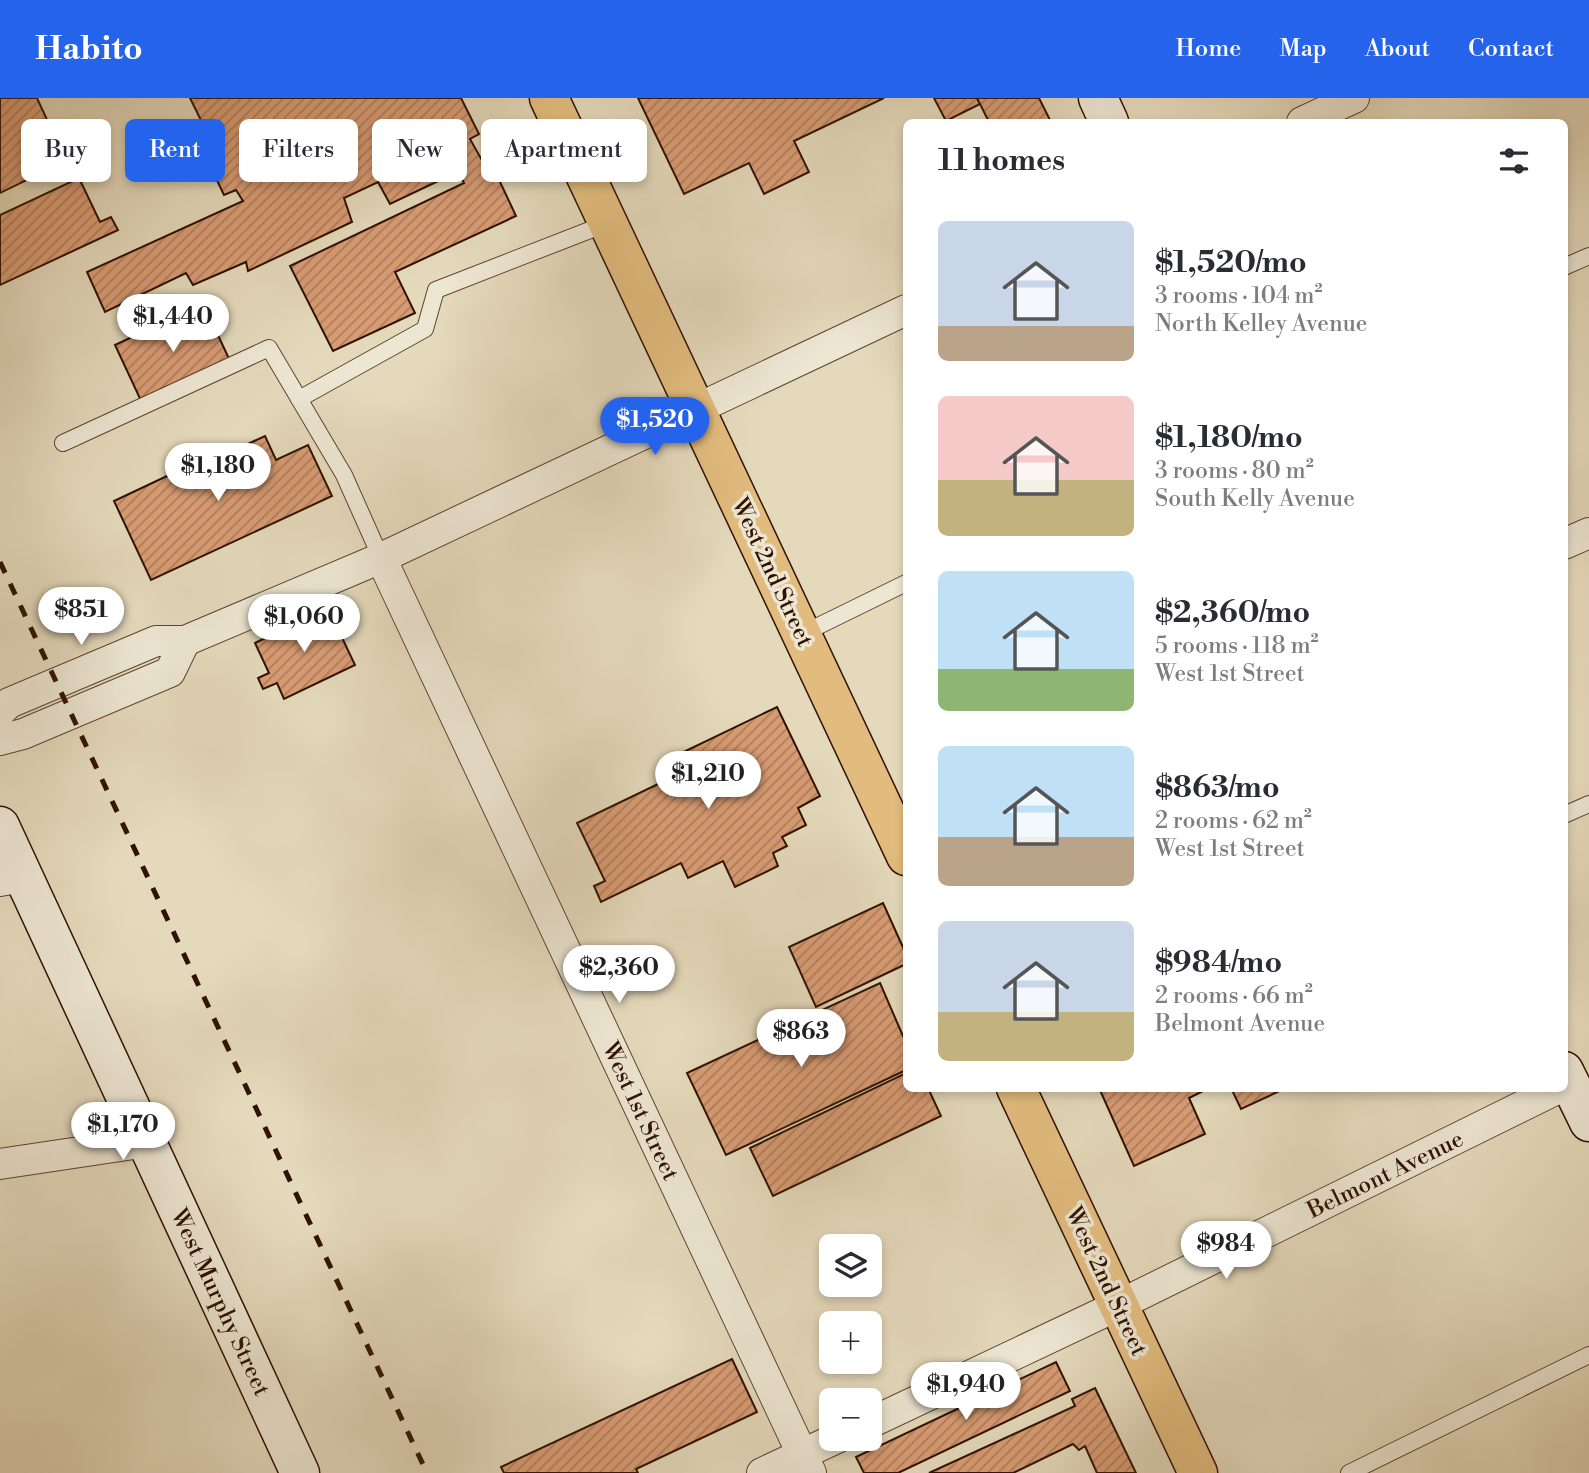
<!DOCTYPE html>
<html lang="en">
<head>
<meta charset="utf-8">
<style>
  :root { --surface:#fff; --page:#f7f7f7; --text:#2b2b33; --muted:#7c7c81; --accent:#2563eb }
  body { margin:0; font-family:"Libre Bodoni",serif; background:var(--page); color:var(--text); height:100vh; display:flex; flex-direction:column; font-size:26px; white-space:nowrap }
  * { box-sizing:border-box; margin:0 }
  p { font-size:23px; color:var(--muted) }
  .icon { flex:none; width:38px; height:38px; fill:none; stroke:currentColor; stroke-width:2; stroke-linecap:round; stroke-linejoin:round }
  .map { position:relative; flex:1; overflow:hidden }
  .side { position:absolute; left:903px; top:21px; width:665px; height:973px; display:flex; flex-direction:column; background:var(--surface); border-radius:10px; box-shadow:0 4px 10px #0003 }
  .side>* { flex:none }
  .hud { position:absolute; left:21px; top:21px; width:665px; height:63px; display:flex; gap:14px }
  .buttons { position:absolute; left:819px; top:1136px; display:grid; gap:14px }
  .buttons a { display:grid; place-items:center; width:63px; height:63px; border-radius:10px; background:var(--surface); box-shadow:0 4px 10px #0003; font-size:35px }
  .price { position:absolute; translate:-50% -60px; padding:0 16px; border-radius:24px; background:#fff; color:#222; font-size:23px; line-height:46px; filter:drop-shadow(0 2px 4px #0008) }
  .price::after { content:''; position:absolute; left:50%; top:42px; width:21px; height:16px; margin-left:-10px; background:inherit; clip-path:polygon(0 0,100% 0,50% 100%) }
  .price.on { background:var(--accent); color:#fff }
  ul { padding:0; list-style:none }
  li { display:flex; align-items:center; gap:21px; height:175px; padding:0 35px }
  li span { display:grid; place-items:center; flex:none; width:196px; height:140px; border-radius:10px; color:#555 }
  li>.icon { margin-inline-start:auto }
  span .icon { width:84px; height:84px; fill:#fffc; stroke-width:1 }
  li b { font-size:30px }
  h2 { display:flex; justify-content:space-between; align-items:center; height:84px; padding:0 35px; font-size:30px }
  .pill { padding:0 24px; border-radius:10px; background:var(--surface); box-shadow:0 4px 10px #0003; font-size:24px; line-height:63px }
  .pill.on { background:var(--accent); color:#fff }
  header { display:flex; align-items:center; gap:42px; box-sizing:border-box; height:98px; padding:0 35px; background:var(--accent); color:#fff }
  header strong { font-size:33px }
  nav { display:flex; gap:38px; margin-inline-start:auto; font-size:24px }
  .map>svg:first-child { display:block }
  .building { fill:url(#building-hatch); stroke:#301200; stroke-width:2 }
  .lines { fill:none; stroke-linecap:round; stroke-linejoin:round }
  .lane-casing { stroke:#5d442f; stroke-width:18 }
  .street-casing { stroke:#5d442f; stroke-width:32 }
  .secondary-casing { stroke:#301200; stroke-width:41 }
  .primary-casing { stroke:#301200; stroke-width:41 }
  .lane { stroke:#ede6d3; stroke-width:16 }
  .street { stroke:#ede6d3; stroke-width:30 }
  .secondary { stroke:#ede6d3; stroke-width:38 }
  .primary { stroke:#e2bc7e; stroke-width:38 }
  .rail { stroke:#301200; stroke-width:5; stroke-dasharray:12 12; stroke-linecap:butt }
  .labels { text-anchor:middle; stroke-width:7; stroke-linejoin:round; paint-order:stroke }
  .street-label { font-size:23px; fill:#301200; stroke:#ede6d3 }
</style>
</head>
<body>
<header>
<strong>Habito</strong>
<nav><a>Home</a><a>Map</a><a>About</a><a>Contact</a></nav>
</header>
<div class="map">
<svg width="1589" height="1375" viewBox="0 0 1589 1375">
  <defs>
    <pattern id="building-hatch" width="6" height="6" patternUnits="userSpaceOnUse" patternTransform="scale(1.75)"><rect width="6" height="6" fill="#d89c74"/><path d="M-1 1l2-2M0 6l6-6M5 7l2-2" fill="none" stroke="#b07e5d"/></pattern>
  </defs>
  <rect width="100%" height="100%" fill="#e4d9bb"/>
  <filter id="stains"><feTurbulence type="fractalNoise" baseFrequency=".00286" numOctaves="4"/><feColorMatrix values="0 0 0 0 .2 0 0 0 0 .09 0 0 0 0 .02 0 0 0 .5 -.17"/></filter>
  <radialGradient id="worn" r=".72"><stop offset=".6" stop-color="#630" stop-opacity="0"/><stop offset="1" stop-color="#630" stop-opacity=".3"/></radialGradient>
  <!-- building -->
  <g class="building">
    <path d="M0 0H37L66 63 0 95Z"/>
    <path d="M190 0H461L479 36 470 41 488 73 493 69 516 118 395 174 415 215 333 253 290 168 464 85 448 52 441 55 451 77 390 106 378 84 344 100 352 124 248 173 246 164 193 187 186 175 105 214 87 174 243 103 236 92 224 97 211 70 222 65Z"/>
    <path d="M638 0H884L794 43 809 74 764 96 749 65 684 96Z"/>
    <path d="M934 0H977L980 6 946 23Z"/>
    <path d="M977 0H1039L1051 24H989Z"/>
    <path d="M79 80 100 124 111 119 118 132 0 187V117Z"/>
    <path d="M203 205 231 265 143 307 115 247Z"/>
    <path d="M265 338 276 362 308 347 332 398 151 482 114 403 203 361 204 366Z"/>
    <path d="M328 510 355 567 284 601 277 585 263 591 258 580 269 575 255 545Z"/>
    <path d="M777 609 820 698 798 710 806 727 782 739 787 748 773 755 778 768 735 789 723 763 688 780 681 765 601 804 594 788 605 783 577 725 679 676 671 660Z"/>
    <path d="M883 805 906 856V866L816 909 789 849Z"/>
    <path d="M880 885 906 945V972L726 1057 687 975Z"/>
    <path d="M906 975V990H928L941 1018 773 1098 750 1050Z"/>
    <path d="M1099 990H1209L1189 1000 1205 1036 1134 1068Z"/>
    <path d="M1231 990H1286L1241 1011Z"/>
    <path d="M732 1261 757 1314 636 1371 638 1375H504L501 1369Z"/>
    <path d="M1056 1264 1070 1293 898 1375H864L856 1359Z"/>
    <path d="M1095 1290 1136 1375H1097L1085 1348 1079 1352 1073 1346 1013 1375H929L1075 1308 1072 1301Z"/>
  </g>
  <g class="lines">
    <defs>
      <g id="lane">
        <path d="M1564 169 1589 158"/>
        <path d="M299 301 425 231 436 192 608 125"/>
        <path d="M63 345 269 250 344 377 381 460"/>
        <path d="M802 536 906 485"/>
        <path d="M1564 717 1589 706"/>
        <path d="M1349 1375 1589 1257"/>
      </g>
      <g id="street">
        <path d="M1302 24 1354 0"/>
        <path d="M1564 446 1589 435"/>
        <path d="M381 460 811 1375"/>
        <path d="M0 614 9 605 156 543H185L381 460 906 212"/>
        <path d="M0 642 23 636 170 574 185 543"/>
        <path d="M0 783 24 779"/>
        <path d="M0 1066 147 1044"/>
        <path d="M870 1325 1119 1207 1559 990"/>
        <path d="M762 1375 837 1340"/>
      </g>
      <g id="secondary">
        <path d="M1098 0 1109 24"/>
        <path d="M0 728 300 1375"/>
        <path d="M1564 973 1589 1024"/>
      </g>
      <g id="primary">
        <path d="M549 0 906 758"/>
        <path d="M1016 990 1198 1375"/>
      </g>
    </defs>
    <!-- lane casing -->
    <use href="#lane" class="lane-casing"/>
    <!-- street casing -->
    <use href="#street" class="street-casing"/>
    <!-- secondary casing -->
    <use href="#secondary" class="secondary-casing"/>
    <!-- primary casing -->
    <use href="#primary" class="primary-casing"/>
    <!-- lane -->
    <use href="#lane" class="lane"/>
    <!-- street -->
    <use href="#street" class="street"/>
    <!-- secondary -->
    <use href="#secondary" class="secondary"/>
    <!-- primary -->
    <use href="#primary" class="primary"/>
    <!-- rail -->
    <path class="rail" d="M0 464 427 1375"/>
  </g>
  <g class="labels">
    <!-- street labels -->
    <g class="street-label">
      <text transform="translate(773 474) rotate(65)" y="8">West 2nd Street</text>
      <text transform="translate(641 1013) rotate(65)" y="8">West 1st Street</text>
      <text transform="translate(1385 1076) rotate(-26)" y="8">Belmont Avenue</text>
      <text transform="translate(1107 1183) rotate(65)" y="8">West 2nd Street</text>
      <text transform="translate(221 1204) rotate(65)" y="8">West Murphy Street</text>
    </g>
  </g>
  <rect width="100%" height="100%" filter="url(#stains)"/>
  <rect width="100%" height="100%" fill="url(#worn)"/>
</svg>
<div class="buttons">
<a><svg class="icon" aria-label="layers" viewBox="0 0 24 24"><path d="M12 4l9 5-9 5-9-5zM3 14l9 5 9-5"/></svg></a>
<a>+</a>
<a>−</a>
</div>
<b class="price" style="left:173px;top:256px">$1,440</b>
<b class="price on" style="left:655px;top:359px">$1,520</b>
<b class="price" style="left:218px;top:405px">$1,180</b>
<b class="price" style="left:81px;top:549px">$851</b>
<b class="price" style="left:304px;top:556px">$1,060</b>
<b class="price" style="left:708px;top:713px">$1,210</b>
<b class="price" style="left:619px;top:907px">$2,360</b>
<b class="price" style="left:801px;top:971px">$863</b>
<b class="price" style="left:123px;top:1064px">$1,170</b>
<b class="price" style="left:1226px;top:1183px">$984</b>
<b class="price" style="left:966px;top:1324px">$1,940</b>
<div class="hud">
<a class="pill">Buy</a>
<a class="pill on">Rent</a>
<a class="pill">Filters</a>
<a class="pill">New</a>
<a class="pill">Apartment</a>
</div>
<section class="side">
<h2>11 homes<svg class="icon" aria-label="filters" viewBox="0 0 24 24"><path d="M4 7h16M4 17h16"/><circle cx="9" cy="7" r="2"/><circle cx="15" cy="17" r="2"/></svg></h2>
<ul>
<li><span style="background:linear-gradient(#c9d6e8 75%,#b9a48a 0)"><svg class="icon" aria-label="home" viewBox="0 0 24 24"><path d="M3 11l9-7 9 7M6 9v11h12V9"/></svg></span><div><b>$1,520/mo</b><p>3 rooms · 104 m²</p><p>North Kelley Avenue</p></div></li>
<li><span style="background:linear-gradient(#f6c9c9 60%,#c2b280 0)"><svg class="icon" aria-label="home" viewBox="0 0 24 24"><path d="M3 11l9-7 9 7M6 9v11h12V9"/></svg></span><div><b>$1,180/mo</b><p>3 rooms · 80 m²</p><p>South Kelly Avenue</p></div></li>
<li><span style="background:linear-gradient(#bfe0f5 70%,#8fb573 0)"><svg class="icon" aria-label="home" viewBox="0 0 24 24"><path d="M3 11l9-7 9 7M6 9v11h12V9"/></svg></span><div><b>$2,360/mo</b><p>5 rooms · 118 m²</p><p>West 1st Street</p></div></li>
<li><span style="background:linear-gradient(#bfe0f5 65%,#b9a48a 0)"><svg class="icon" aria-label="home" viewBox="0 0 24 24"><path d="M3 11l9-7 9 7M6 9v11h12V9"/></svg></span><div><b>$863/mo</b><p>2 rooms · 62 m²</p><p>West 1st Street</p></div></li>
<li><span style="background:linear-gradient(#c9d6e8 65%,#c2b280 0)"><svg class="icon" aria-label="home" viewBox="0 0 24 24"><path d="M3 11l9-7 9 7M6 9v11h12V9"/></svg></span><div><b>$984/mo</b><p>2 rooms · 66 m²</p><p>Belmont Avenue</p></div></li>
</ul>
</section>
</div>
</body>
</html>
